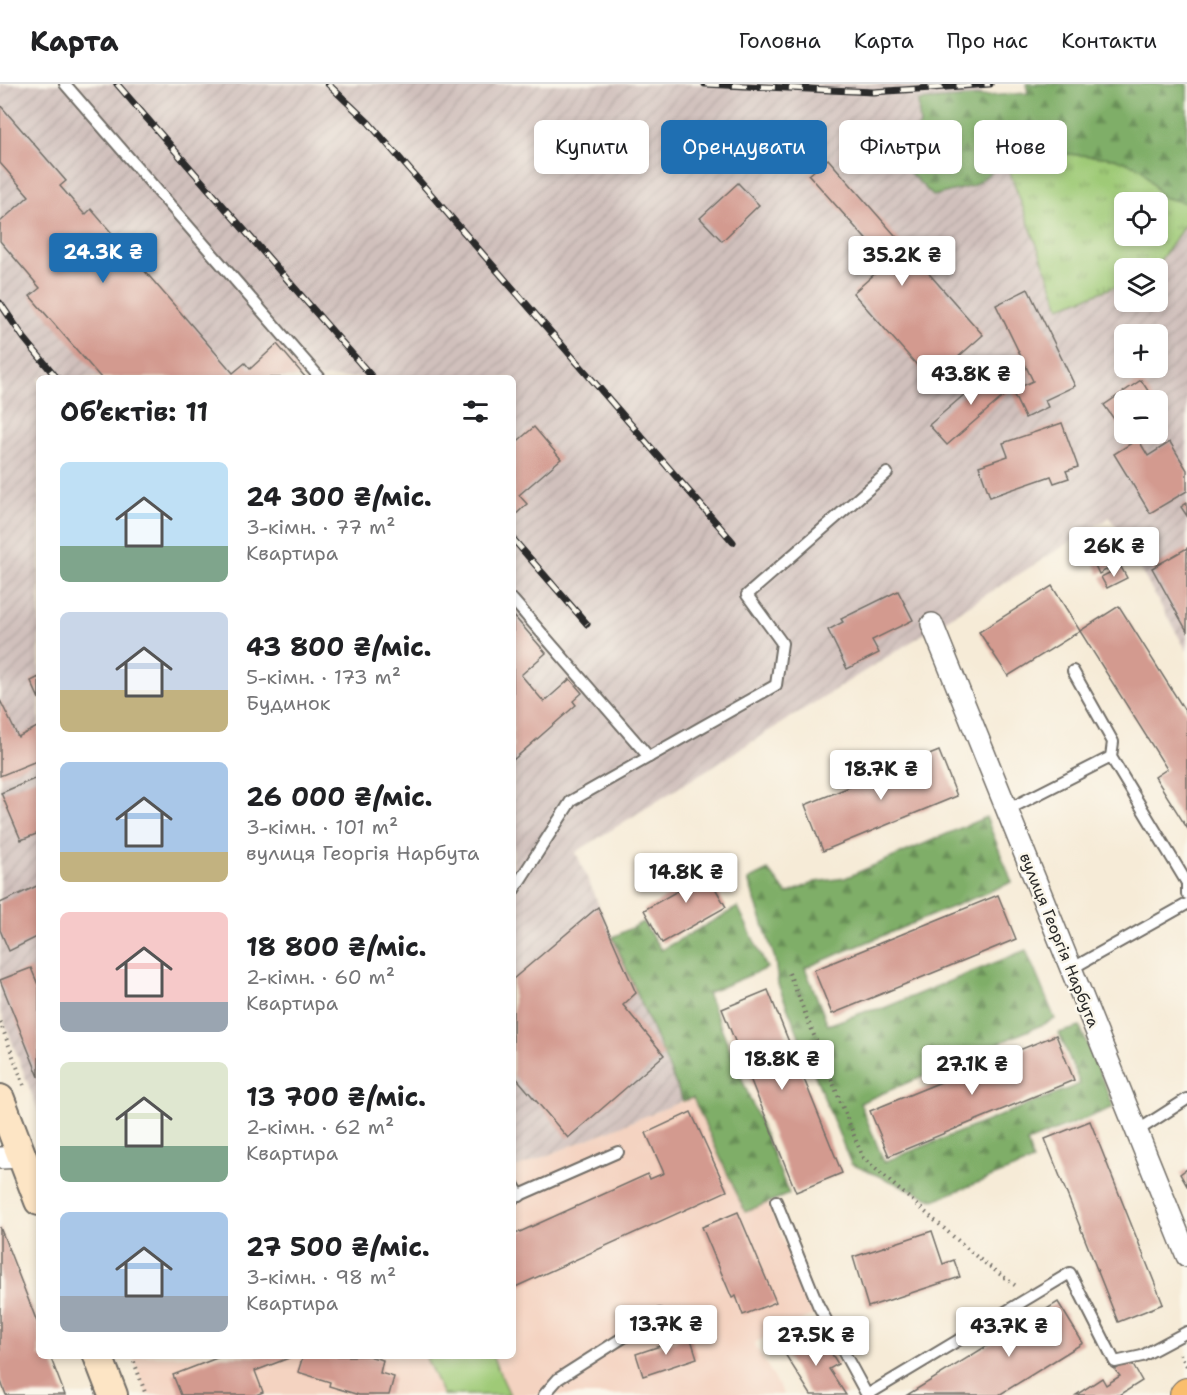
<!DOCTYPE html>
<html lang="uk">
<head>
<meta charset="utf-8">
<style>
  :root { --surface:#fff; --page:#f2f2f2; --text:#202124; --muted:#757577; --line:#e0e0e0; --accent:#1f6fb2 }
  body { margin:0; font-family:"Shantell Sans",sans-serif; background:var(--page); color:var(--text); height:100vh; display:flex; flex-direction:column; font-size:22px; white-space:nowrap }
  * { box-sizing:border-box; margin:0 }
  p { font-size:20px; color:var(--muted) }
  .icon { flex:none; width:33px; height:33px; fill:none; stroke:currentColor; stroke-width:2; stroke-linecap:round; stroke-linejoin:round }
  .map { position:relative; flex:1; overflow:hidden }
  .panel { position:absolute; left:36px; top:291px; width:480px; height:984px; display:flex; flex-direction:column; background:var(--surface); border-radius:9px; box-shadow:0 3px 9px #0003 }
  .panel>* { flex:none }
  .guide { position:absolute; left:534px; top:36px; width:562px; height:54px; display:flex; gap:12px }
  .fabs { position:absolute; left:1114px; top:108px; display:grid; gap:12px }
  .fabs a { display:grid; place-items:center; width:54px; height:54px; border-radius:9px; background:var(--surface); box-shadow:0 3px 9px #0003; font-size:30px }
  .price { position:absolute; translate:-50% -51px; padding:0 14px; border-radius:6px; background:#fff; color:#222; font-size:20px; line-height:39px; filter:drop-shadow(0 2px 3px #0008) }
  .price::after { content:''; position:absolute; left:50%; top:36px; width:18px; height:14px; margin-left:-9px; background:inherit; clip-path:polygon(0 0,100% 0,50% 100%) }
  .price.selected { background:var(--accent); color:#fff }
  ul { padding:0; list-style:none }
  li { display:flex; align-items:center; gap:18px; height:150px; padding:0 24px }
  li span { display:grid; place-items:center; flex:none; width:168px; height:120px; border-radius:9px; color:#555 }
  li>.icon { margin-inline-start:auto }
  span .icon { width:72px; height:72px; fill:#fffc; stroke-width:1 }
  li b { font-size:26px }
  h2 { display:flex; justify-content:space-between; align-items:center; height:72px; padding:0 24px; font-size:26px }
  .tag { padding:0 21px; border-radius:9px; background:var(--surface); box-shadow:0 3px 9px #0003; font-size:21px; line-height:54px }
  .tag.selected { background:var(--accent); color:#fff }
  header { display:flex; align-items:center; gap:36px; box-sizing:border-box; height:84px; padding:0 30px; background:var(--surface); border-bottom:2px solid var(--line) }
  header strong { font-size:28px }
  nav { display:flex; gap:33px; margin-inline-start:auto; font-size:21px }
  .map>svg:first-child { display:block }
  .built { fill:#f4d3c1 }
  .industrial { fill:url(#industrial-furrows); fill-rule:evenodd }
  .grass { fill:url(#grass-tufts); stroke:#657a51; stroke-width:1.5; fill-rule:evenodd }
  .forest { fill:url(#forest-firs); stroke:#556c4a; stroke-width:1.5 }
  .park { fill:#9fca77; stroke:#657a51; stroke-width:1.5 }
  .building { fill:#d39a8f }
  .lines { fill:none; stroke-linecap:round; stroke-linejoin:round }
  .lane-casing { stroke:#726e67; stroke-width:14 }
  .street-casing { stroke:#726e67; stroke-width:24 }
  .secondary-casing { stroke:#726e67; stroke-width:32 }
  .primary-casing { stroke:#726e67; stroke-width:34 }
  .path { stroke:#726e67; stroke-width:4; stroke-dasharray:1.5 4.5; stroke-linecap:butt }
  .lane { stroke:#fff; stroke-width:10 }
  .street { stroke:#fff; stroke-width:21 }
  .secondary { stroke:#fde5c5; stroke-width:28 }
  .primary { stroke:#fabe6d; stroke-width:32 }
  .rail-casing { stroke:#2b2b2b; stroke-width:7 }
  .rail { stroke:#fbf7ec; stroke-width:4.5; stroke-dasharray:14; stroke-linecap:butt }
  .labels { text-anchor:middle; stroke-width:5; stroke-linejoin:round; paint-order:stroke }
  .street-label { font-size:16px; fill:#2b2b2b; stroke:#fbf7ec }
</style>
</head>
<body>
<header>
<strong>Карта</strong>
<nav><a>Головна</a><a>Карта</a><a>Про нас</a><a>Контакти</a></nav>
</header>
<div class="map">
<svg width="1187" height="1311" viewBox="0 0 1187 1311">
  <defs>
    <pattern id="industrial-furrows" width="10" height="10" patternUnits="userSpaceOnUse" patternTransform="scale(1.5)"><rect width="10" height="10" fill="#d0c0bc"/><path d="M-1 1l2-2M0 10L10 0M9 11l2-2" fill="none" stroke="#b3a5a2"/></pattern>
    <pattern id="grass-tufts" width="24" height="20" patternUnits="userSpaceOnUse" patternTransform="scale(1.5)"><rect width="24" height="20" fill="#9fca77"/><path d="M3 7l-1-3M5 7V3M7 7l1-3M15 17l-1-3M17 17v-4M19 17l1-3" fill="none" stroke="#82a462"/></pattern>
    <pattern id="forest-firs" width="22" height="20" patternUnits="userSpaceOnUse" patternTransform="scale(1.5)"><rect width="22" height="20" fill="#7fae68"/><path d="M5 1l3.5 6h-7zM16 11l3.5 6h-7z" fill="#688e56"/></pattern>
  </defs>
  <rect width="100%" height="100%" fill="#fbf7ec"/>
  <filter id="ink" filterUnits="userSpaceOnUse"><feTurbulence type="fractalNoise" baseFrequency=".0167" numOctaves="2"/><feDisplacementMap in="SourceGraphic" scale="12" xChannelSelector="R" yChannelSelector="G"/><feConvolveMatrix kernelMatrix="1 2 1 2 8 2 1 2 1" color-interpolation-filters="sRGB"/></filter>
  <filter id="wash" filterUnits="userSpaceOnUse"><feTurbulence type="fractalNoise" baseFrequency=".008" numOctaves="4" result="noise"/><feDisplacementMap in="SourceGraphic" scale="24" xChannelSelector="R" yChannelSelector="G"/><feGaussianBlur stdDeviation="1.35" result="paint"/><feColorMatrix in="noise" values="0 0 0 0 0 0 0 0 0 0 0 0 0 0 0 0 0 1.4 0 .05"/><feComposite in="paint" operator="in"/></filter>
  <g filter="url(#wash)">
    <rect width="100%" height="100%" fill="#f6ebd7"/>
    <!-- built -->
    <path class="built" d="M723 1005 813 1231 754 1259 784 1311H147L133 1272H513V1085L683 1017Z"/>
    <!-- industrial -->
    <path class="industrial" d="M0 0H977L1060 223 1125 200V218H1158V184H1155L1187 138V567L1110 433 576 768 683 1017 513 1085V294H39V1029L0 926ZM1125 250H1158V284H1125ZM1125 316H1158V350H1125Z"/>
    <!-- grass -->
    <path class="grass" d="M1068 70 1115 74 1142 84 1162 113 1187 119V138L1155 184H1125V199L1060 223 1006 78ZM1125 118H1158V152H1125Z"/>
    <!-- forest -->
    <g class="forest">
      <path d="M1026 0H1187V119L1162 113 1141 84 1114 74 1068 70 1006 78 972 102 933 112 892 71 920 42 918 17 1028 9Z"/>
      <path d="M986 733 1012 798 805 884 828 941 867 927 884 924 1026 866 1055 935 860 1019 884 1078 1080 1000 1059 949 1080 943 1114 1023 1027 1058 1033 1077 934 1116 851 1080 778 900 775 875 748 796 768 786 787 810 815 798 845 794Z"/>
      <path d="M738 823 767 884 707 909 789 1110 745 1128 693 1014 683 1017 613 853 643 838 661 866Z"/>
    </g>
    <!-- park -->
    <path class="park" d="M431 1272H492L510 1311H443L426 1274Z"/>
    <g id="blocks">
      <!-- building -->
      <g class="building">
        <path d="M0 21 66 97 60 102 85 131 91 125 233 289 245 279 250 285 277 260 306 294H101L30 212 40 204 0 157V138L29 112 0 79Z"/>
        <path d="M828 75 983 251 931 297 853 209 887 179 809 91Z"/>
        <path d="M738 99 759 121 722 157 700 134Z"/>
        <path d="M1028 205 1075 302 1045 316 1048 323 1025 334 1012 307 1033 297 996 221Z"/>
        <path d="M995 284 1013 304 947 361 929 341Z"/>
        <path d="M1141 296 1154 316H1125V350H1137L1128 355 1104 321Z"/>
        <path d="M1158 322 1164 331 1158 335Z"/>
        <path d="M1062 339 1078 383 1066 387 1069 394 1054 399 1051 392 990 413 979 382 1008 372 1003 359Z"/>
        <path d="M534 343 561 375 519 411 527 420 513 433V361Z"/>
        <path d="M1138 355 1148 372 1170 358 1187 386V407L1150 429 1114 370Z"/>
        <path d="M1187 419V432L1181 423Z"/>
        <path d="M1107 456 1113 467 1095 477 1089 466Z"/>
        <path d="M1187 464V547L1152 484Z"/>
        <path d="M1113 468 1119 479 1099 490 1094 479Z"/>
        <path d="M1121 483 1127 494 1107 504 1101 493Z"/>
        <path d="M1052 502 1080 547 1119 522 1187 630V744L1155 693 1167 685 1080 547 1008 592 979 548Z"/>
        <path d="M898 507 913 536 872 556 879 569 847 585 828 546 843 538 841 535Z"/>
        <path d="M513 531 546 569 521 591 544 618 570 595 582 609 573 617 576 621 513 676Z"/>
        <path d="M39 593V615L31 597Z"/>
        <path d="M0 616 18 653 39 642V676L0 692Z"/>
        <path d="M939 667 957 712 823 767 805 721Z"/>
        <path d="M39 693V749L21 756 1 709Z"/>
        <path d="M700 778 726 823 662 859 644 826 681 805 675 793Z"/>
        <path d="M39 801V852L9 867 0 846V819Z"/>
        <path d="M998 811 1016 855 832 930 814 886Z"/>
        <path d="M598 823 636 909 623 921 664 971 568 1054 513 990V895Z"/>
        <path d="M31 884 39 903V993L0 896Z"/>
        <path d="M768 906 842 1089 796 1108 722 925Z"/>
        <path d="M1056 951 1074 996 889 1072 870 1027Z"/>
        <path d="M691 1028 727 1107 513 1204V1151L648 1090 650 1095 664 1089 646 1049Z"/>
        <path d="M1090 1037 1163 1220 1118 1238 1045 1055Z"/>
        <path d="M1187 1085V1102L1180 1090Z"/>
        <path d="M738 1128 776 1218 743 1231 736 1212 732 1214 702 1143Z"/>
        <path d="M0 1143 39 1243V1272H50L65 1311H6L0 1295Z"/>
        <path d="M932 1147 943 1180 954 1176 960 1193 868 1223 853 1173Z"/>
        <path d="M1058 1218 1083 1259 1070 1267 999 1311H907Z"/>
        <path d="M819 1249 838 1280 829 1285 846 1311H811L785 1270Z"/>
        <path d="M690 1252 697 1274 643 1292 636 1270Z"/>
        <path d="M222 1272H294L255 1287 263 1308 256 1311H181L173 1291Z"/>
        <path d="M303 1272H368L383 1276 380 1289 394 1293 389 1311H359L329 1302 330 1298 298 1288Z"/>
        <path d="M1130 1276 1142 1297 1120 1311H1076L1102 1294 1106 1301 1120 1292 1115 1286Z"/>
      </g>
    </g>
  </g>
  <g filter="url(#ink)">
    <use href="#blocks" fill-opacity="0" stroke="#726e67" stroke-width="1.5"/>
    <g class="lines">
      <defs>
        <g id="lane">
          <path d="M65 0 320 294"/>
          <path d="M513 516 649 673"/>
          <path d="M1073 587 1113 658 1111 673 1187 799V810"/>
          <path d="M1007 726 1111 673"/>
          <path d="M513 807 571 717 776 601 782 559 747 511 887 389"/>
          <path d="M1071 885 1187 820"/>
          <path d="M1137 1047 1187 1015"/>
          <path d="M513 1100 520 1112"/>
          <path d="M513 1114 618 1068"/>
          <path d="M776 1117 818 1221 867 1311 1070 1189 1115 1278 1142 1272 1187 1248"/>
          <path d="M544 1311 558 1295 660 1230"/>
        </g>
        <g id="street">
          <path d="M932 540 1187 1172"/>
          <path d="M0 1074 23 1073"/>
        </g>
        <g id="secondary">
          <path d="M0 1015 39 1117"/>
          <path d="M98 1272 113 1311"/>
        </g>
        <path id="primary" d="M1186 1311 1187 1310"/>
      </defs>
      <!-- lane casing -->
      <use href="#lane" class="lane-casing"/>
      <!-- street casing -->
      <use href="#street" class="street-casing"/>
      <!-- secondary casing -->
      <use href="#secondary" class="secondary-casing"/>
      <!-- primary casing -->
      <use href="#primary" class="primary-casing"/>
      <!-- path -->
      <g class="path">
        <path d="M789 889 863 1074 978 1174 1016 1202"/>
        <path d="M0 938 24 1001"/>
        <path d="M1180 1270 1187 1282"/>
        <path d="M132 1272 146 1311"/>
      </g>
      <!-- lane -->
      <use href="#lane" class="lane"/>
      <!-- street -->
      <use href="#street" class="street"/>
      <!-- secondary -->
      <use href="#secondary" class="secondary"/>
      <!-- primary -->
      <use href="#primary" class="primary"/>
      <defs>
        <g id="rail">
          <path d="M117 0 373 294"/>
          <path d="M328 0 369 39 733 458"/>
          <path d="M705 0 873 8 990 0"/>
          <path d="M0 219 24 254 57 294"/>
          <path d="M513 455 587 540"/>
        </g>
      </defs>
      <!-- rail casing -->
      <use href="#rail" class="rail-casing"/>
      <!-- rail -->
      <use href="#rail" class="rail"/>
    </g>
  </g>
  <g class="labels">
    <!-- street labels -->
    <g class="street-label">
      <text transform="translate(1060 856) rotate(68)" y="6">вулиця Георгія Нарбута</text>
    </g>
  </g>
</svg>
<div class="fabs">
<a><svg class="icon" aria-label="locate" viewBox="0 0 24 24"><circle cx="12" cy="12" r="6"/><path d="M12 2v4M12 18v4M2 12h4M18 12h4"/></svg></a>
<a><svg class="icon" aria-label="layers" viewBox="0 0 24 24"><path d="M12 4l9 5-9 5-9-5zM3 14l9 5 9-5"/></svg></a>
<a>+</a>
<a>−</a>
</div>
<b class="price selected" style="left:103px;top:200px">24.3K ₴</b>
<b class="price" style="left:902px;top:203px">35.2K ₴</b>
<b class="price" style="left:971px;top:322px">43.8K ₴</b>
<b class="price" style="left:1114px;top:494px">26K ₴</b>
<b class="price" style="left:881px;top:717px">18.7K ₴</b>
<b class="price" style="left:686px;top:820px">14.8K ₴</b>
<b class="price" style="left:782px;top:1007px">18.8K ₴</b>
<b class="price" style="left:972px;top:1012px">27.1K ₴</b>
<b class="price" style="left:666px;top:1272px">13.7K ₴</b>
<b class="price" style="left:1009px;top:1274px">43.7K ₴</b>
<b class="price" style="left:816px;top:1283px">27.5K ₴</b>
<div class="guide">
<a class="tag">Купити</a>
<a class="tag selected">Орендувати</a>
<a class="tag">Фільтри</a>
<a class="tag">Нове</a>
</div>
<section class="panel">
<h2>Об’єктів: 11<svg class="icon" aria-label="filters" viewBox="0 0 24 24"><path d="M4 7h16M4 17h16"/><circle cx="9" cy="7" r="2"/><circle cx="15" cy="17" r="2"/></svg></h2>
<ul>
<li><span style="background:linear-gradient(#bfe0f5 70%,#7fa58c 0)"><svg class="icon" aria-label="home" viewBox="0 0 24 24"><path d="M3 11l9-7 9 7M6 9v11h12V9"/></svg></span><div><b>24 300 ₴/міс.</b><p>3-кімн. · 77 m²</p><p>Квартира</p></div></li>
<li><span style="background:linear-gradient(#c9d6e8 65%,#c2b280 0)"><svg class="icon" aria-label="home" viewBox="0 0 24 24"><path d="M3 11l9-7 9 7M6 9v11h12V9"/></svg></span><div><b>43 800 ₴/міс.</b><p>5-кімн. · 173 m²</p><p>Будинок</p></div></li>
<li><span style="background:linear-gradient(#a9c7e8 75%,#c2b280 0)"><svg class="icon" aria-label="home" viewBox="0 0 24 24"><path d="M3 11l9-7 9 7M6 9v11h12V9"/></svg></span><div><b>26 000 ₴/міс.</b><p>3-кімн. · 101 m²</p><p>вулиця Георгія Нарбута</p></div></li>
<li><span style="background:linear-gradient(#f6c9c9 75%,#9aa5b1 0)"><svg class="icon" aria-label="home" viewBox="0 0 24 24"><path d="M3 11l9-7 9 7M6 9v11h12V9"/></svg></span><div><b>18 800 ₴/міс.</b><p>2-кімн. · 60 m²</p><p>Квартира</p></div></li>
<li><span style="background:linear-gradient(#dfe7d0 70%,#7fa58c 0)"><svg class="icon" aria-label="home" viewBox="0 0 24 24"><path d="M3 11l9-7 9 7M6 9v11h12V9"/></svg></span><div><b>13 700 ₴/міс.</b><p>2-кімн. · 62 m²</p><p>Квартира</p></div></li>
<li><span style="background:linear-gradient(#a9c7e8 70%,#9aa5b1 0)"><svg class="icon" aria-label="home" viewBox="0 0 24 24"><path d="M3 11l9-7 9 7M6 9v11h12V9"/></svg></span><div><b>27 500 ₴/міс.</b><p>3-кімн. · 98 m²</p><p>Квартира</p></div></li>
</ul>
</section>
</div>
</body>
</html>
